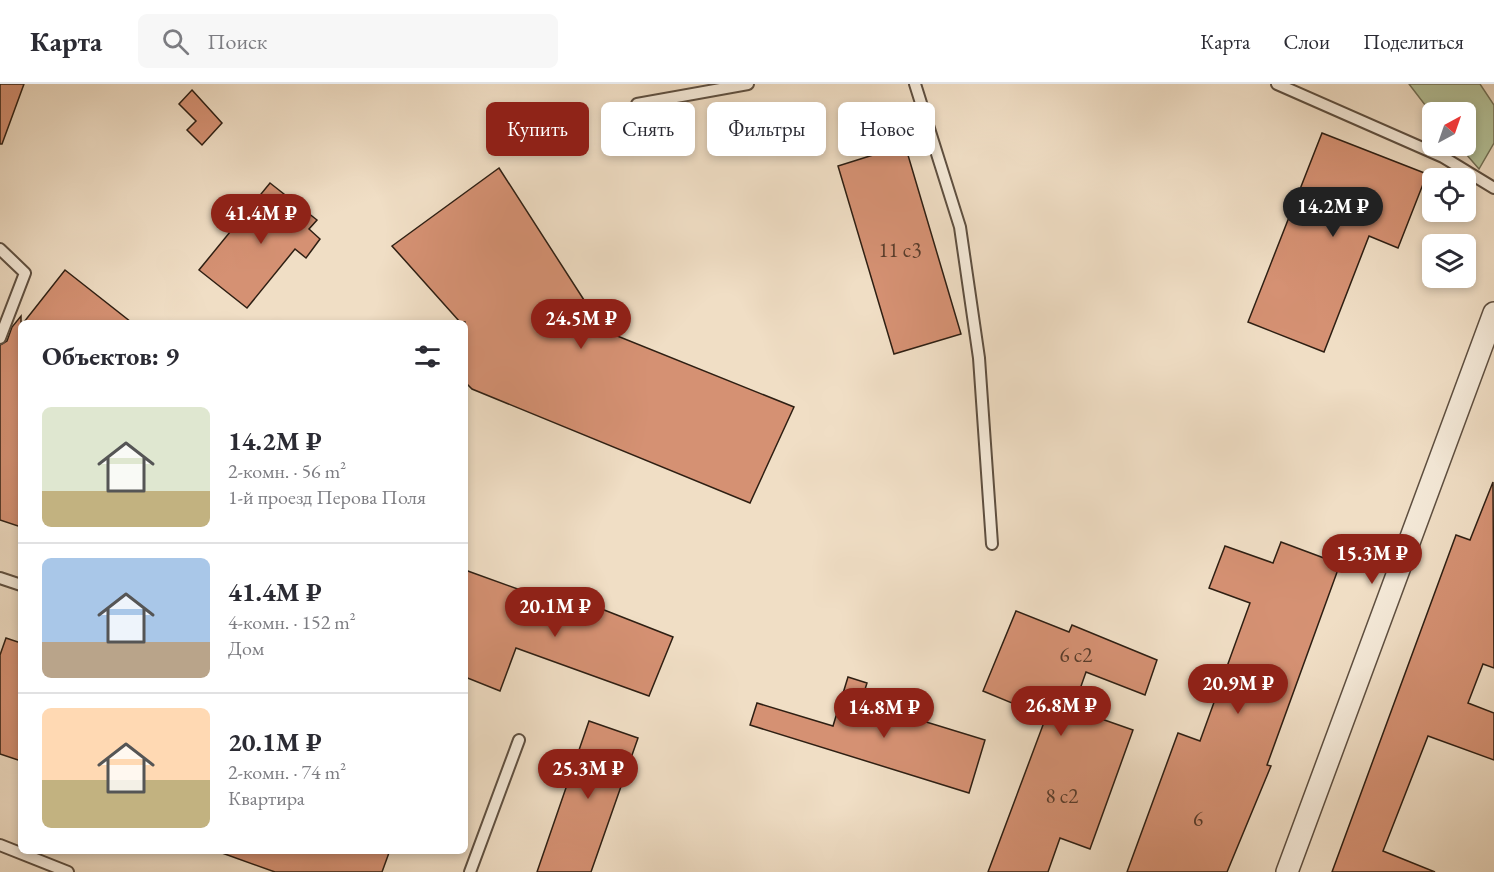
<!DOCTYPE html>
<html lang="ru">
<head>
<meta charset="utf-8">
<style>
  :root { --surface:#fff; --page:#f7f7f7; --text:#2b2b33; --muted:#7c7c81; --line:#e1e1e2; --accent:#8f2418 }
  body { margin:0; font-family:"EB Garamond",serif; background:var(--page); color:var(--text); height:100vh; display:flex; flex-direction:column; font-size:22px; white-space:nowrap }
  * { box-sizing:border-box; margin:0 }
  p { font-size:20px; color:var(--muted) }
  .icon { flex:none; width:33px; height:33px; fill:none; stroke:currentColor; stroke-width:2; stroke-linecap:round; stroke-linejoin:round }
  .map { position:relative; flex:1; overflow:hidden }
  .side { position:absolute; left:18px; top:236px; width:450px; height:534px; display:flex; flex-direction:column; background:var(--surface); border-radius:9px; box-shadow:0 3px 9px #0003 }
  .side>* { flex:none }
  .top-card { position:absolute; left:486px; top:18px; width:570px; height:54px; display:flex; gap:12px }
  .needle { width:39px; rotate:40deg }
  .tools { position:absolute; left:1422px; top:18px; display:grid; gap:12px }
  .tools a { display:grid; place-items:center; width:54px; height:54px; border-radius:9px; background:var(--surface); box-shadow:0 3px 9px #0003; font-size:30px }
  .price { position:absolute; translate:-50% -51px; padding:0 14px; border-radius:21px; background:var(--accent); color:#fff; font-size:20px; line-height:39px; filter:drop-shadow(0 2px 3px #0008) }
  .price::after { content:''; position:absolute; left:50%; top:36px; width:18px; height:14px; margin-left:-9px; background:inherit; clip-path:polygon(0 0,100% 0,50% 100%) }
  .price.current { background:#222; color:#fff }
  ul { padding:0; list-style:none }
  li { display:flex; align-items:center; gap:18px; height:150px; padding:0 24px }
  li+li { border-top:2px solid var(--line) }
  li span { display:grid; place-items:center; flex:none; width:168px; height:120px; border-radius:9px; color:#555 }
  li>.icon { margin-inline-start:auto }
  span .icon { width:72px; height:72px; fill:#fffc; stroke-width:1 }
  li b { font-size:26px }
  h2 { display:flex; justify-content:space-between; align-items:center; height:72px; padding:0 24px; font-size:26px }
  .tag { padding:0 21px; border-radius:9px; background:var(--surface); box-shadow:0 3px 9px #0003; font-size:21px; line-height:54px }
  .tag.current { background:var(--accent); color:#fff }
  header { display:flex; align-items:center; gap:36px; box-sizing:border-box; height:84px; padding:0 30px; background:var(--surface); border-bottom:2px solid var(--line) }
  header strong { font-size:28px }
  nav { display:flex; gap:33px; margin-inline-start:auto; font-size:21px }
  .search { width:420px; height:54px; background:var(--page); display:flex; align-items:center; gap:15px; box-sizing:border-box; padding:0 21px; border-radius:9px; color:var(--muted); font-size:22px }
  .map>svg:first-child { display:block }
  .green { fill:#b4c299; stroke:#717056; stroke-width:1.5 }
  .building { fill:#d59173; stroke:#2e1f13; stroke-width:1.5 }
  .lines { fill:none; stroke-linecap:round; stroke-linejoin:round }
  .lane-casing { stroke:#5e4f40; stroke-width:14 }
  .street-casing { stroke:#5e4f40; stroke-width:24 }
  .lane { stroke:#f5ead9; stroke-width:10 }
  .street { stroke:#f5ead9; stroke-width:21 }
  .labels { text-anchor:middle; stroke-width:4.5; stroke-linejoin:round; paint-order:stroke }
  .number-label { font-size:21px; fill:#583c2b }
</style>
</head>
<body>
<header>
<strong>Карта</strong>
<div class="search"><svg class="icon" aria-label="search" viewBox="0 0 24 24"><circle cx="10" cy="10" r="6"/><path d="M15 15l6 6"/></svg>Поиск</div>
<nav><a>Карта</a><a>Слои</a><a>Поделиться</a></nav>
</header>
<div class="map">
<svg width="1494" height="788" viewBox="0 0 1494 788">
  <rect width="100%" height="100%" fill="#f0dec5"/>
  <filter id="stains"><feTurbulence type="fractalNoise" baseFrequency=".00333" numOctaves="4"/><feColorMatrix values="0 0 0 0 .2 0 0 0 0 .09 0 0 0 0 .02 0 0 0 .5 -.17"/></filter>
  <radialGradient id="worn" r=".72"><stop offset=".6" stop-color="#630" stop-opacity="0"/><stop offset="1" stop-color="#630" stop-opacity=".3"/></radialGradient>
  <!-- green -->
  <path class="green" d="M1409 0H1480L1494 21V59L1479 85 1459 62H1466V28L1432 30Z"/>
  <!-- building -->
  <g class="building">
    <path d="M0 0H24L2 60H0Z"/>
    <path d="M192 6 222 39 202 61 187 46 196 37 179 20Z"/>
    <path d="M1322 49 1427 90 1398 164 1369 152 1324 268 1248 238Z"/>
    <path d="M905 61 961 250 894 270 838 82Z"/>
    <path d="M499 84 593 230 590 241 794 323 750 419 472 305 465 298V238H460L392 162Z"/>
    <path d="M270 99 317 136 309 145 320 155 306 174 295 165 247 224 199 186Z"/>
    <path d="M65 186 131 238H24Z"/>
    <path d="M21 232V443L0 436V261L7 257 12 243Z"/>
    <path d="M1493 398 1494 584 1483 580 1468 619 1494 629V676L1428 652 1383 767 1435 788H1332L1456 451 1470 456Z"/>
    <path d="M1281 458 1340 480 1267 681 1271 682 1227 788H1127L1178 649 1200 657 1250 519 1209 504 1225 462 1273 479Z"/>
    <path d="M465 486 590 531 594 522 673 553 649 612 516 564 500 607 465 593Z"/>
    <path d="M1016 527 1069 548 1072 541 1157 576 1145 611 1086 588 1073 625 1133 646 1090 765 1060 754 1048 788H988L1046 633 983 607Z"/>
    <path d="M6 554 21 559V677L0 670V571Z"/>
    <path d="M848 593 867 599 861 618 985 656 969 709 750 641 757 619 833 642Z"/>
    <path d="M589 637 638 654 591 788H537Z"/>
    <path d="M223 766H390L382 788H275L222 769Z"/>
  </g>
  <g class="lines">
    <defs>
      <g id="lane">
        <path d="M915 0 960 143 979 274 992 460"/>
        <path d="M1277 0 1443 73 1494 104"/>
        <path d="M637 20 748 0"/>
        <path d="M0 165 25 189 0 254"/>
        <path d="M0 494 21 501"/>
        <path d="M0 761 68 788"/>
        <path d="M470 788 519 656"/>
      </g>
      <path id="street" d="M1287 788 1494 229"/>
    </defs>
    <!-- lane casing -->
    <use href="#lane" class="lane-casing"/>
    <!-- street casing -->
    <use href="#street" class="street-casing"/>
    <!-- lane -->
    <use href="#lane" class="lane"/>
    <!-- street -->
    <use href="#street" class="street"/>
  </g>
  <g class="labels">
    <!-- number labels -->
    <g class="number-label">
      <text x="900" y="173">11 с3</text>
      <text x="1076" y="578">6 с2</text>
      <text x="1062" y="719">8 с2</text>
      <text x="1198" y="742">6</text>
    </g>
  </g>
  <rect width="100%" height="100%" filter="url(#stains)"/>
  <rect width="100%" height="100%" fill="url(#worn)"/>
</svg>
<div class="tools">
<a><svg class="needle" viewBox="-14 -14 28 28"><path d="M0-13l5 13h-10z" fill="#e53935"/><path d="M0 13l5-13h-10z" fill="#7c7c81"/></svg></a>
<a><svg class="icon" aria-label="locate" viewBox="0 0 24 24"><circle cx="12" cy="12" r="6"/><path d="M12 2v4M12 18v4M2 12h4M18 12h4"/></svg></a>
<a><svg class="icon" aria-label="layers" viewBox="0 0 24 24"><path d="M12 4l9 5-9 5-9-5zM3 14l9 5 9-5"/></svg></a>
</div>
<b class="price current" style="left:1333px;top:154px">14.2M ₽</b>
<b class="price" style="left:261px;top:161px">41.4M ₽</b>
<b class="price" style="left:581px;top:266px">24.5M ₽</b>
<b class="price" style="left:1372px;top:501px">15.3M ₽</b>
<b class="price" style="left:555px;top:554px">20.1M ₽</b>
<b class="price" style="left:1238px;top:631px">20.9M ₽</b>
<b class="price" style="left:1061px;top:653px">26.8M ₽</b>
<b class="price" style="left:884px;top:655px">14.8M ₽</b>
<b class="price" style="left:588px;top:716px">25.3M ₽</b>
<div class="top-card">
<a class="tag current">Купить</a>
<a class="tag">Снять</a>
<a class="tag">Фильтры</a>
<a class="tag">Новое</a>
</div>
<section class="side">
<h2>Объектов: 9<svg class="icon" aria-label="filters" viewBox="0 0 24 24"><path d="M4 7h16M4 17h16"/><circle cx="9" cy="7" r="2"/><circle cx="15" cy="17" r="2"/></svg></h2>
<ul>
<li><span style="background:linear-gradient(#dfe7d0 70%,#c2b280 0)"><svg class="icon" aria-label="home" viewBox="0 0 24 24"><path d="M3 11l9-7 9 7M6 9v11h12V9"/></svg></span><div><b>14.2M ₽</b><p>2-комн. · 56 m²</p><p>1-й проезд Перова Поля</p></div></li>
<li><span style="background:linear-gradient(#a9c7e8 70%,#b9a48a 0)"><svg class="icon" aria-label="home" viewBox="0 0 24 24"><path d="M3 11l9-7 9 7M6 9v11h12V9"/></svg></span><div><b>41.4M ₽</b><p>4-комн. · 152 m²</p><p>Дом</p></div></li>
<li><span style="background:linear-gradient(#ffd9b3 60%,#c2b280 0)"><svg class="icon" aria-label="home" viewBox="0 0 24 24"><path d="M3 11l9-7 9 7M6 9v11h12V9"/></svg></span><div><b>20.1M ₽</b><p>2-комн. · 74 m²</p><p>Квартира</p></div></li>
</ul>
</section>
</div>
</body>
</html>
